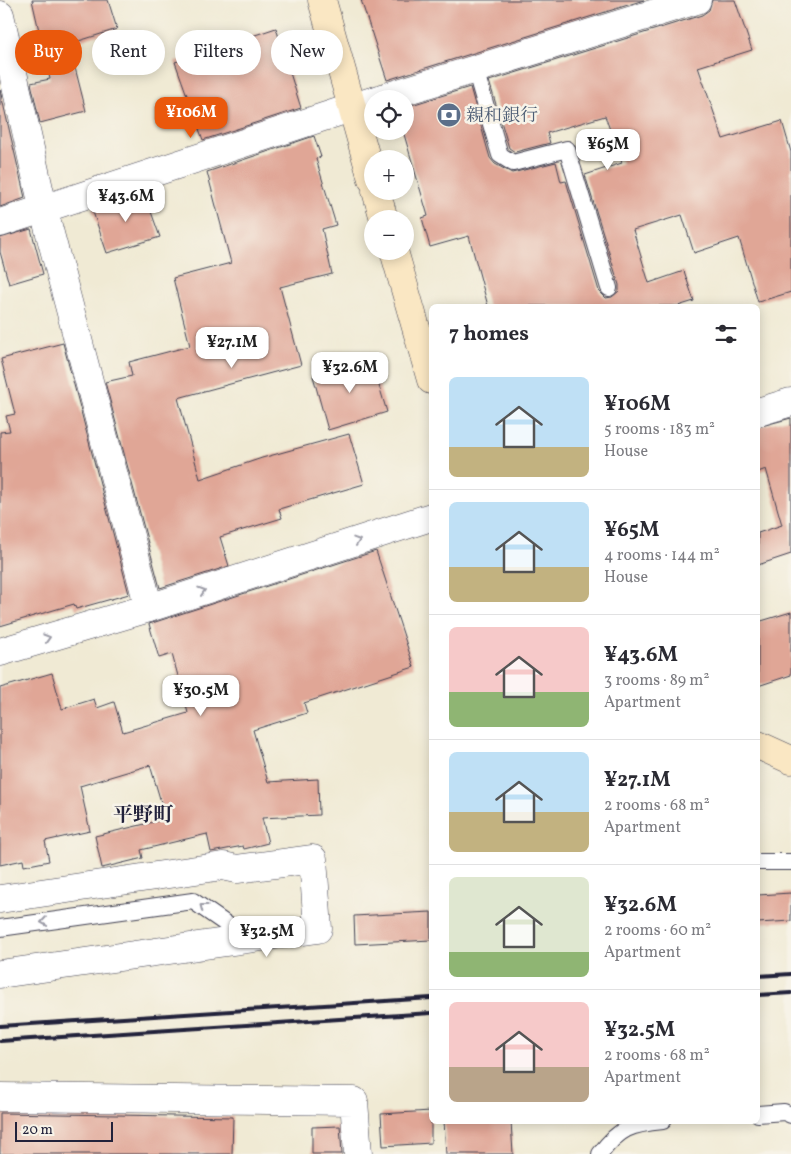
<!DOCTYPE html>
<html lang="en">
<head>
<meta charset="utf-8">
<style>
  :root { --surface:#fff; --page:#f2f2f3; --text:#2b2b33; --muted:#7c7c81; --line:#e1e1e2; --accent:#ea580c }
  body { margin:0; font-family:Vollkorn,"Noto Serif JP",serif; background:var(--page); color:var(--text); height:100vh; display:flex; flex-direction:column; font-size:19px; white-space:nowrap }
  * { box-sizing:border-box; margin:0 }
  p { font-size:16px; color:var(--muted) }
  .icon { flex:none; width:28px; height:28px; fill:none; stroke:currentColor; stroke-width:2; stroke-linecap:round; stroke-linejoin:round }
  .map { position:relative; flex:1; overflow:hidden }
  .drawer { position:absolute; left:429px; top:304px; width:331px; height:820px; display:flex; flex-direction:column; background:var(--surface); border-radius:8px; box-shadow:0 2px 12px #0003 }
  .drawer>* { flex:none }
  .hud { position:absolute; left:15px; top:30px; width:339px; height:45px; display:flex; gap:10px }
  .buttons { position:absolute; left:364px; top:90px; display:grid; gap:10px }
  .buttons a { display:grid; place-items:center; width:50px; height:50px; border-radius:50%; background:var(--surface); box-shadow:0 2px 12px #0003; font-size:25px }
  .scale { position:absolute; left:15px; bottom:12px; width:98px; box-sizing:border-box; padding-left:5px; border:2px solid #22223b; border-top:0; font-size:14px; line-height:18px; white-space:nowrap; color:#22223b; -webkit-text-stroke:4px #f7f3e8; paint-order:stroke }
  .price { position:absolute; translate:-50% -42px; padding:0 11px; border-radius:10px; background:#fff; color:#222; font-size:16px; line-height:32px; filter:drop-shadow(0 1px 2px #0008) }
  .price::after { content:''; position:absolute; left:50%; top:30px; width:15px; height:11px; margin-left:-8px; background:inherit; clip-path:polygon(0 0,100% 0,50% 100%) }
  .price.selected { background:var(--accent); color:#fff }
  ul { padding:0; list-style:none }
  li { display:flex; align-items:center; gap:15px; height:125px; padding:0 20px }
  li+li { border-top:1px solid var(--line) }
  li span { display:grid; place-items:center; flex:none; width:140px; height:100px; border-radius:8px; color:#555 }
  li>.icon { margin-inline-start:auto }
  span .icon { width:60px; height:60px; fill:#fffc; stroke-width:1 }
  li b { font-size:21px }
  h2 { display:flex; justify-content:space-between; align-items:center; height:60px; padding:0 20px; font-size:21px }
  .pill { padding:0 18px; border-radius:22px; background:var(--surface); box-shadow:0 2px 12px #0003; font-size:18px; line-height:45px }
  .pill.selected { background:var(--accent); color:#fff }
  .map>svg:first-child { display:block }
  .building { fill:#e0a696 }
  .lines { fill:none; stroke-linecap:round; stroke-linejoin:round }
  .lane-casing { stroke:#414052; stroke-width:18 }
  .street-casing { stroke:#414052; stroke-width:29 }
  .secondary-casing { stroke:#414052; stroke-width:29 }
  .lane { stroke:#fff; stroke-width:16 }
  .street { stroke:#fff; stroke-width:28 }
  .secondary { stroke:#fae7c3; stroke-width:28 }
  .rail { stroke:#22223b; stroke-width:4 }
  .oneway { stroke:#9c9ca7 }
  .labels { text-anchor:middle; stroke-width:5; stroke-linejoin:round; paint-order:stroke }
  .service-label { font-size:18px; fill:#4e5e75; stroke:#f7f3e8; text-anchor:start }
  .quarter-label { font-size:20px; font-weight:bold; fill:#22223b; stroke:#f7f3e8 }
</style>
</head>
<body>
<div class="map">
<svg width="791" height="1154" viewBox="0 0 791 1154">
  <rect width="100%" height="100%" fill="#f7f3e8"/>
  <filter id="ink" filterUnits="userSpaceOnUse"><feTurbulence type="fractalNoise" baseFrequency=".02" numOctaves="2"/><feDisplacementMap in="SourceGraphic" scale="10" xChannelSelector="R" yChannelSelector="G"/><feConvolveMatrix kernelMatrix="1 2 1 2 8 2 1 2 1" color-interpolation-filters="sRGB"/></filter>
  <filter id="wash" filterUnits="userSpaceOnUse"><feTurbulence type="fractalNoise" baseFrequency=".0096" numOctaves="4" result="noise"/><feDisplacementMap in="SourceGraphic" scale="20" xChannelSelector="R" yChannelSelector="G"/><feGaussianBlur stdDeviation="1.12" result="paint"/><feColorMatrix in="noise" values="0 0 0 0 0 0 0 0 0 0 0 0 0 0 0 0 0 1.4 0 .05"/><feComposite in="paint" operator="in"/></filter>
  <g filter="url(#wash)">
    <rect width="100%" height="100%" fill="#f0ead4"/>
    <g id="blocks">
      <!-- building -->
      <g class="building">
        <path d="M32 0H108L117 29 69 44 86 111 40 123 31 83 50 79Z"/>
        <path d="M361 0H644L387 80Z"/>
        <path d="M712 0H735L752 50 698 67 723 139 782 121 791 152V292L758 302 739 238 694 253 682 215 633 230 649 283 684 271 694 301 678 306H488L469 236 430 247 422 218 428 216 403 131H405V107L470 87 490 158 495 164 512 173 556 162 561 182 566 181 599 291 606 298 612 297 619 291V285L585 175 622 163 605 116 547 133 550 143 515 152 509 148 489 81 702 15 709 10Z"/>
        <path d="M276 28 301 108 203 140 175 62Z"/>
        <path d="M0 90 25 198 0 207Z"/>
        <path d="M314 136 321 157 316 159 336 225 322 229 332 274 280 287 301 365 178 398 200 479 262 458 349 434 364 484 279 509 282 518 220 537 229 566 160 588 105 382 132 376 129 362 190 346 173 278 231 263 207 172Z"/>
        <path d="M144 192 160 237 107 253 92 209Z"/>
        <path d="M31 229 43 274 9 284 0 252V238Z"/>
        <path d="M63 343 129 594 76 609 74 604 0 626V432L10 431 6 416 15 414 1 359Z"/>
        <path d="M370 356 387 412 328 430 313 376Z"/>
        <path d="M791 418V554L758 565V533L782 525 766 469 758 472V427Z"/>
        <path d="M376 551 414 667 304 703 307 713 253 730 268 782 318 779 319 815 262 818 268 843 244 849 243 846 211 852 207 834 141 850 143 858 102 868 95 836 166 819 150 765 80 786 90 831 45 841 49 861 24 866 23 860 0 865V688L52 673 62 709 94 699 97 708 114 702 123 732 188 713 172 654 159 658 149 624Z"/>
        <path d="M791 612V675L758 686V622Z"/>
        <path d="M791 893V921L758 923V895Z"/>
        <path d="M431 912V940L355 944 354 916Z"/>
        <path d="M431 1111V1143L383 1146 381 1114Z"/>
        <path d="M0 1113 233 1117 232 1154H0Z"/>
        <path d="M444 1121H511L513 1154H446Z"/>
        <path d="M340 1126 342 1154H312V1127Z"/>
      </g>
    </g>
  </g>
  <g filter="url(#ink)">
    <use href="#blocks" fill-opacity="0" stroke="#414052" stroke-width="1"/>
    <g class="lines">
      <defs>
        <g id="lane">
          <path d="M475 69 500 155 513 163 567 149 609 288"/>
          <path d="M758 862H791"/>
          <path d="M0 928 193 901 232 928 234 941"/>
          <path d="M758 1114 784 1112 791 1115"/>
          <path d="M600 1154C619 1128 631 1124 663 1121"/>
        </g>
        <g id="street">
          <path d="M0 15 44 211 149 608"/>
          <path d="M379 99 697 0"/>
          <path d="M0 223 372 101"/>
          <path d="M758 412 791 402"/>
          <path d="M0 652 149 608 431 517"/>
          <path d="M0 899 223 866 237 869 313 859 318 929 0 974"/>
          <path d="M0 1097 354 1101 358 1154"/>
        </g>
        <g id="secondary">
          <path d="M322 0 372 179"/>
          <path d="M376 191 384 219"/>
          <path d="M394 251 431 380"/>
          <path d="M758 745 791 760"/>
        </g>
      </defs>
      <!-- lane casing -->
      <use href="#lane" class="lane-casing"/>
      <!-- street casing -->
      <use href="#street" class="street-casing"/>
      <!-- secondary casing -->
      <use href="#secondary" class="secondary-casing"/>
      <!-- lane -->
      <use href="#lane" class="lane"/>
      <!-- street -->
      <use href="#street" class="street"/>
      <!-- secondary -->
      <use href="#secondary" class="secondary"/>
      <!-- rail -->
      <g class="rail">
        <path d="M758 976 791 974"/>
        <path d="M758 995 791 993"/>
        <path d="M0 1026 431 998"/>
        <path d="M0 1041 431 1013"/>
      </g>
    </g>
    <!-- one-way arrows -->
    <defs><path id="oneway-chevron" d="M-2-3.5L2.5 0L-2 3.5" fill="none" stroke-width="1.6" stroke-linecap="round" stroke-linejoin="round" transform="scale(1.25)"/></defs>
    <g class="oneway">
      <use href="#oneway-chevron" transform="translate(357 541) rotate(-18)"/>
      <use href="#oneway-chevron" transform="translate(202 591) rotate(-18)"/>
      <use href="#oneway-chevron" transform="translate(47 638) rotate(-17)"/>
      <use href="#oneway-chevron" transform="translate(203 907) rotate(-143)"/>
      <use href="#oneway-chevron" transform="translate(44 922) rotate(172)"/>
    </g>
  </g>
  <!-- icons -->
  <defs>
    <symbol id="bank-disc" viewBox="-11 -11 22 22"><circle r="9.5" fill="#5c6f8a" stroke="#f7f3e8"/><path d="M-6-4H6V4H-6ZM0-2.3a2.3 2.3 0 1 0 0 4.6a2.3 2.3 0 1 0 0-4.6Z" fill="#fff"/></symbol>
  </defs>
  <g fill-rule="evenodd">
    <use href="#bank-disc" x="435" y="101" width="28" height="28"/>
  </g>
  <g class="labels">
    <!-- service labels -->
    <g class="service-label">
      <text x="466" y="121">親和銀行</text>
    </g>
    <!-- quarter labels -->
    <g class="quarter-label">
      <text x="143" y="821">平野町</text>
    </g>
  </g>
</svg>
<div class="buttons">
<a><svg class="icon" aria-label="locate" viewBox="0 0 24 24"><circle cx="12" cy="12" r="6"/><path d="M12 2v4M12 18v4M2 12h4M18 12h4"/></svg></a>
<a>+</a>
<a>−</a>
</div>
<div class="scale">20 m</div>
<b class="price selected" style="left:191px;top:139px">¥106M</b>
<b class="price" style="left:608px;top:171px">¥65M</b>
<b class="price" style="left:126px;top:223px">¥43.6M</b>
<b class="price" style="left:232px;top:369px">¥27.1M</b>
<b class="price" style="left:350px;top:394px">¥32.6M</b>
<b class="price" style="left:201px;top:717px">¥30.5M</b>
<b class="price" style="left:267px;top:958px">¥32.5M</b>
<div class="hud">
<a class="pill selected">Buy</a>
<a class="pill">Rent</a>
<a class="pill">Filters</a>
<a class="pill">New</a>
</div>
<section class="drawer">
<h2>7 homes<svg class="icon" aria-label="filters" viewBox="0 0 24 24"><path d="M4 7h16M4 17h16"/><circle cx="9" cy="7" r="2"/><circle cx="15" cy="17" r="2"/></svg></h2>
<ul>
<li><span style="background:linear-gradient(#bfe0f5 70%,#c2b280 0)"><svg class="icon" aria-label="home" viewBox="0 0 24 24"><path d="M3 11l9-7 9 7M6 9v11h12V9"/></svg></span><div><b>¥106M</b><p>5 rooms · 183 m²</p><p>House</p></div></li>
<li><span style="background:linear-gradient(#bfe0f5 65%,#c2b280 0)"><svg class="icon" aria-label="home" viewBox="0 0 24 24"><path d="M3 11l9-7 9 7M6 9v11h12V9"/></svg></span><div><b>¥65M</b><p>4 rooms · 144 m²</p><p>House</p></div></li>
<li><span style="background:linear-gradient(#f6c9c9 65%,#8fb573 0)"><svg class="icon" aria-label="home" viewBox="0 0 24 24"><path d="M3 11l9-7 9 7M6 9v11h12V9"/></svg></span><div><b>¥43.6M</b><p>3 rooms · 89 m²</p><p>Apartment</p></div></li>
<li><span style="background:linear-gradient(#bfe0f5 60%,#c2b280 0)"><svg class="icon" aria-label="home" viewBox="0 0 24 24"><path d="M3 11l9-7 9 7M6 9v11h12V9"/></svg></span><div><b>¥27.1M</b><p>2 rooms · 68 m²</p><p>Apartment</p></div></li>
<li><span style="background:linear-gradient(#dfe7d0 75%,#8fb573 0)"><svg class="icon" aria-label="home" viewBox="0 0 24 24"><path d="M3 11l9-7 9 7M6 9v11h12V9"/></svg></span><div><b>¥32.6M</b><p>2 rooms · 60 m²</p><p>Apartment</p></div></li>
<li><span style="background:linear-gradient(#f6c9c9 65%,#b9a48a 0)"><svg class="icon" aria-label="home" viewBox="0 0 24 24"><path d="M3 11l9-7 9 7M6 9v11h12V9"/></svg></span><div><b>¥32.5M</b><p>2 rooms · 68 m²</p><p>Apartment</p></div></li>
</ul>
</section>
</div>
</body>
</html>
